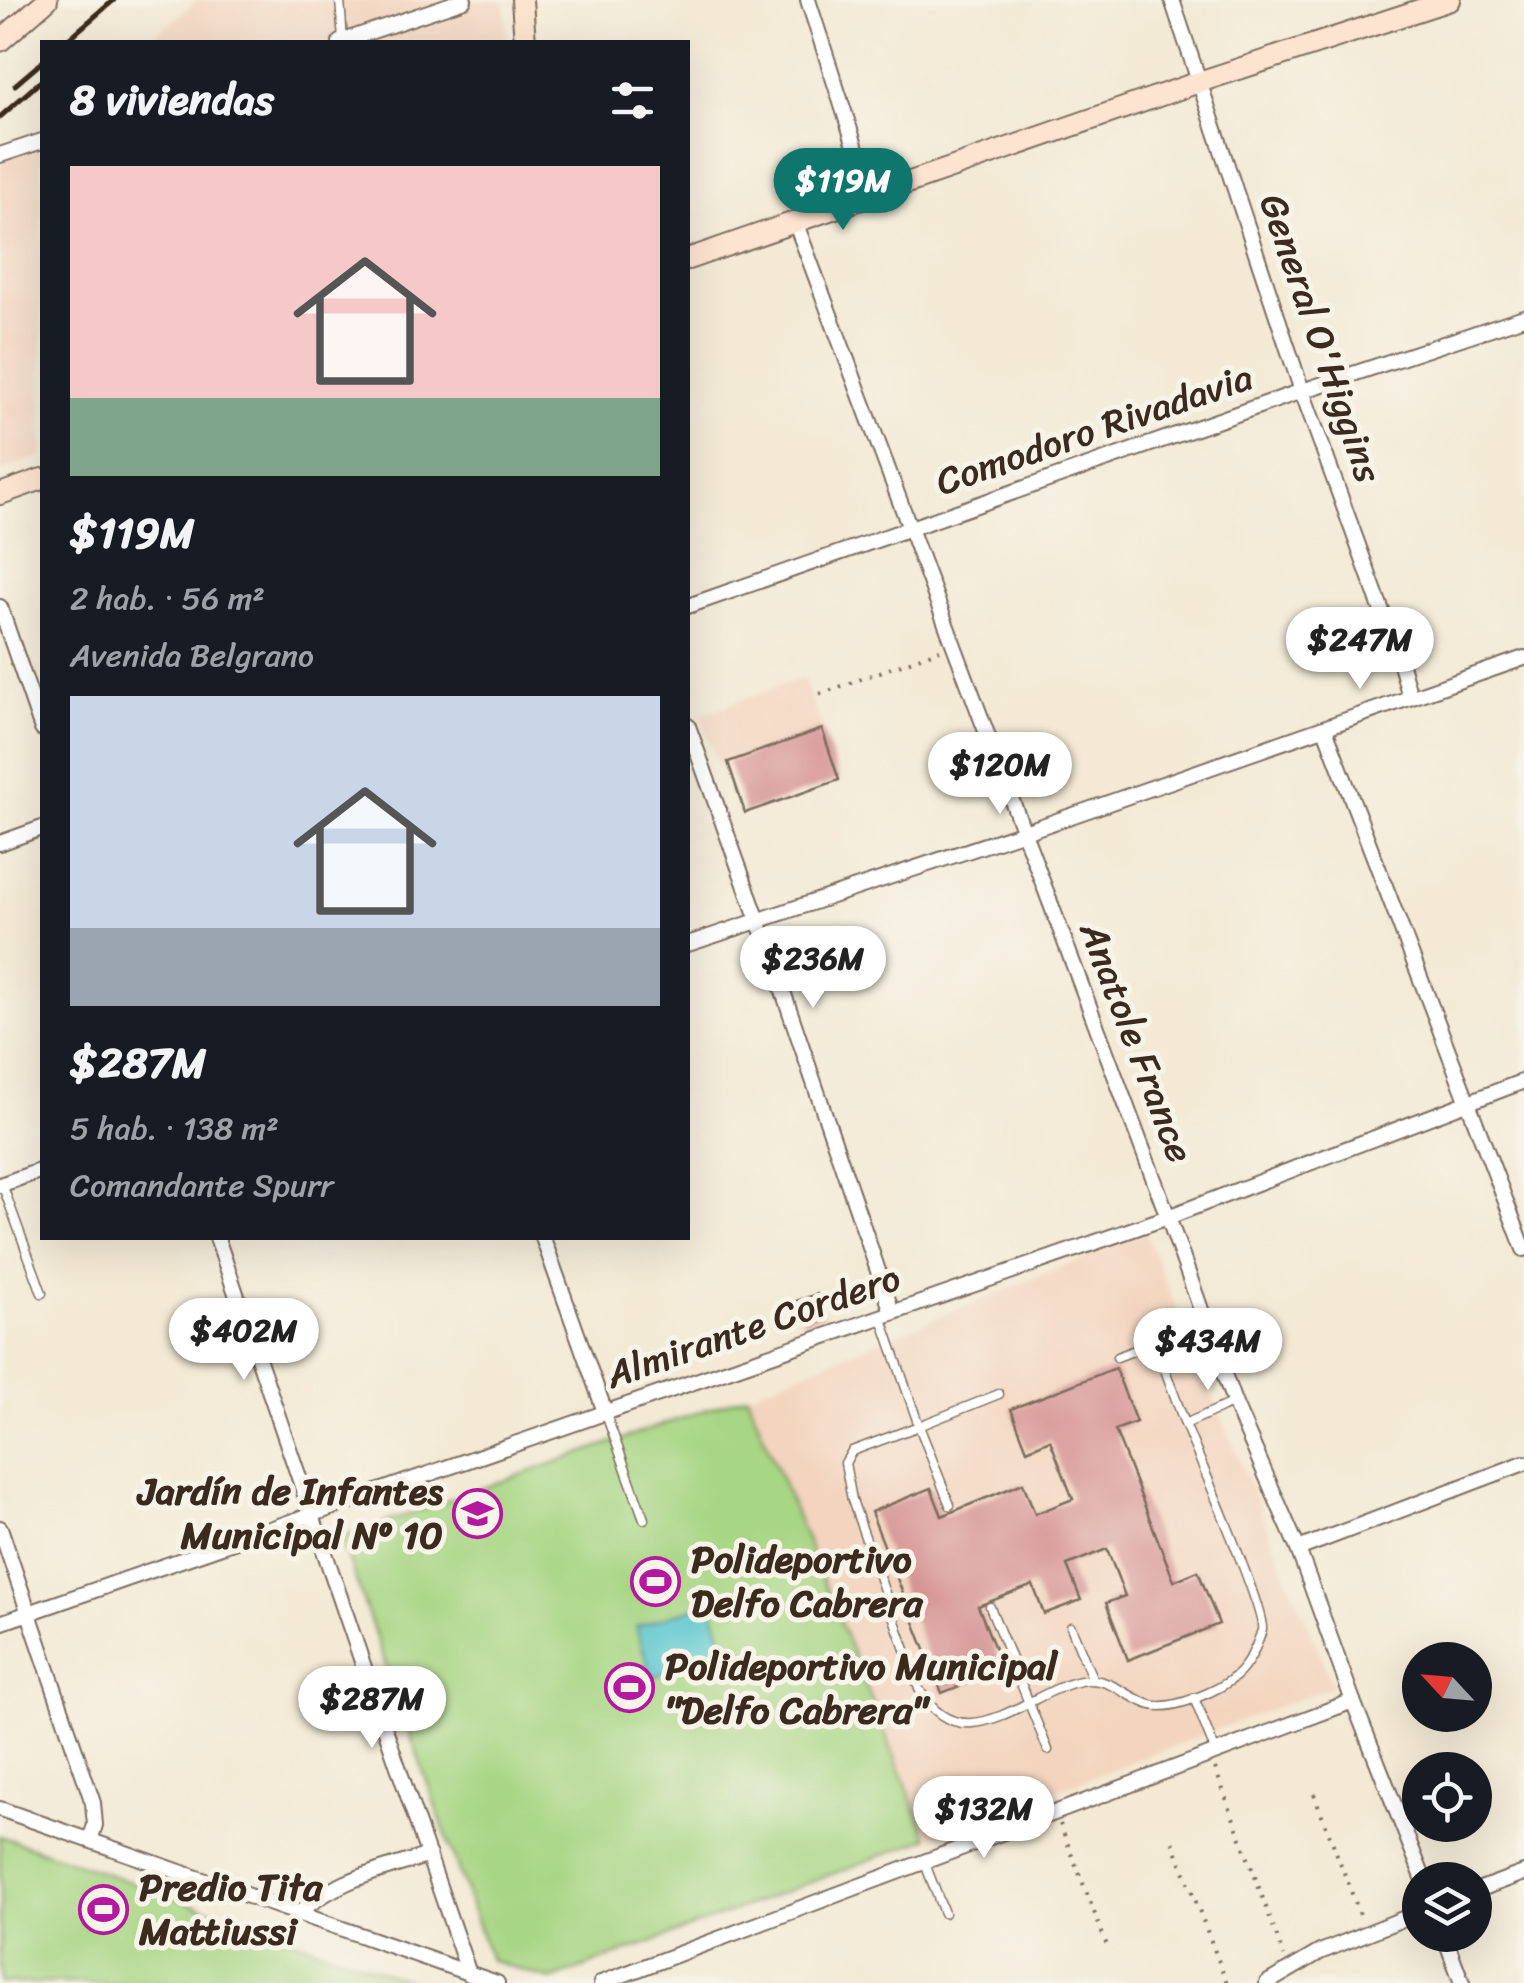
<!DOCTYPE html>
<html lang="es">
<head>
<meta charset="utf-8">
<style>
  :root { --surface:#171b24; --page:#20242c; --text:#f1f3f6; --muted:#9ea1a6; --accent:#0f766e }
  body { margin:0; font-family:Sriracha,sans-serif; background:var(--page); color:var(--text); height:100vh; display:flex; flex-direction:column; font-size:38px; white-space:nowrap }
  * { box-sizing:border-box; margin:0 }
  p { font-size:32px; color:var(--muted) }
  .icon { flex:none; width:55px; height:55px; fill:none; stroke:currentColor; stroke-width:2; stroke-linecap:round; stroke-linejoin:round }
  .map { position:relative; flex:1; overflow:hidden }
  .details { position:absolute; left:40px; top:40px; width:650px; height:1200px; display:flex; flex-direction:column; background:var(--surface); border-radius:0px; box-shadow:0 10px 40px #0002 }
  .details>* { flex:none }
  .needle { width:65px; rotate:296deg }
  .tools { position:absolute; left:1402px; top:1642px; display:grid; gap:20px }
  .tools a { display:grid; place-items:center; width:90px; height:90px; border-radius:50%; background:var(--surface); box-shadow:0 10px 40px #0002; font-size:50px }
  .price { position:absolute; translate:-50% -85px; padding:0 22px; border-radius:35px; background:#fff; color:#222; font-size:32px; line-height:65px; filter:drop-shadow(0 2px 5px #0008) }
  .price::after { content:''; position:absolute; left:50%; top:60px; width:30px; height:22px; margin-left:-15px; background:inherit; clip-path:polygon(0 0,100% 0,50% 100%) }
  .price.current { background:var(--accent); color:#fff }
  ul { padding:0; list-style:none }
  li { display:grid; align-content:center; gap:20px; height:530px; padding:0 30px }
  li span { display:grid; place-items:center; height:310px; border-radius:0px; color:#555 }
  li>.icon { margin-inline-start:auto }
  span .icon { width:180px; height:180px; fill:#fffc; stroke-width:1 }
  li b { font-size:42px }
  h2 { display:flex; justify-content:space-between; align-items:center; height:120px; padding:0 30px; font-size:42px }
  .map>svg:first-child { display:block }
  .built { fill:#f3d4be }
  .green { fill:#a7d684; stroke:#718051; stroke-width:2.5 }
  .water { fill:#59c6cf; stroke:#4a7876; stroke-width:2.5 }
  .building { fill:#d69392 }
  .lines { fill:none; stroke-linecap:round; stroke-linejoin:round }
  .lane-casing { stroke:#7b6d5e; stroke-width:11 }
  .street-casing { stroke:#7b6d5e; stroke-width:18 }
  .secondary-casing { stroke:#7b6d5e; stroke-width:24 }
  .path { stroke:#7b6d5e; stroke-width:4; stroke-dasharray:2.5 8; stroke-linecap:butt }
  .lane { stroke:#fff; stroke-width:8 }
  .street { stroke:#fff; stroke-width:14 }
  .secondary { stroke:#fde4d0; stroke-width:20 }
  .rail { stroke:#3b2a1e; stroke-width:5 }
  .labels { text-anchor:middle; stroke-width:10; stroke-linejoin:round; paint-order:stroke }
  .street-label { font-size:38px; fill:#3b2a1e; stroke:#f7f3e8 }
  .poi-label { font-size:38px; font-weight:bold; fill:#3b2a1e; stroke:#f7f3e8; text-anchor:start }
</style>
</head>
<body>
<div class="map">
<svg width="1524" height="1983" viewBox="0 0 1524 1983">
  <rect width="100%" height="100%" fill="#f7f3e8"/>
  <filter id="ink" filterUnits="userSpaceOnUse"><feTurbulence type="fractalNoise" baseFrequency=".01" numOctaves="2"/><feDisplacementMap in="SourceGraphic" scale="20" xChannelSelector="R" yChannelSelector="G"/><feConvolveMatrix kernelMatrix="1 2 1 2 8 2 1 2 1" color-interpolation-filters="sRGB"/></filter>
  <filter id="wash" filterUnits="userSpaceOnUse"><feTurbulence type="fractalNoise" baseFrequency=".0048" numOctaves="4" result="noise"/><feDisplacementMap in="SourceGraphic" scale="40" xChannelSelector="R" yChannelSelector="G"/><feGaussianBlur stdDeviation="2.25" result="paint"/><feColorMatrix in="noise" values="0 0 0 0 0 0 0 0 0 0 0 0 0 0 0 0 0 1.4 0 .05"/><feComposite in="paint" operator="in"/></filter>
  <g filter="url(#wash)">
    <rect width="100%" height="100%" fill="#f3e9d4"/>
    <!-- built -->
    <g class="built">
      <path d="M198 0H504L507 42H146Z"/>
      <path d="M42 128V456L0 471V163Z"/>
      <path d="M804 678 822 729 718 766 700 715Z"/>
      <path d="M1145 1233 1333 1686 928 1838 747 1395Z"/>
    </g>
    <!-- green -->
    <g class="green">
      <path d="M747 1395 928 1838 551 1980 490 1960 341 1538Z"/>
      <path d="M0 1836 417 1983H0Z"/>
    </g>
    <!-- water -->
    <path class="water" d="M711 1602 727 1652 652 1677 636 1627Z"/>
    <g id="blocks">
      <!-- building -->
      <g class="building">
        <path d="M822 729 839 780 745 813 728 762Z"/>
        <path d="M817 1294 823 1314 803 1321 796 1301Z"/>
        <path d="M1115 1368 1136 1422 1115 1430 1174 1581 1198 1571 1219 1624 1128 1660 1106 1603 1125 1596 1107 1549 1067 1565 1081 1600 1044 1614 1033 1585 978 1606 1003 1669 942 1693 871 1512 931 1488 942 1516 1023 1483 1035 1514 1073 1499 1050 1440 1027 1450 1011 1409Z"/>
      </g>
    </g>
  </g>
  <g filter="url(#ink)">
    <use href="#blocks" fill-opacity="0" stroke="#7b6d5e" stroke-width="2.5"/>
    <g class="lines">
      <defs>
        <g id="lane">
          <path d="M340 0 343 41"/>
          <path d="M2 1184 42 1293"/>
          <path d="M881 1316 919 1426 852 1451 845 1463 852 1500 919 1689C964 1769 1034 1684 1088 1680 1112 1679 1130 1699 1151 1705 1173 1711 1220 1690 1236 1676 1248 1665 1257 1646 1262 1630 1266 1612 1197 1454 1185 1424L1234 1402"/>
          <path d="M1117 1357 1148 1345 1157 1348 1185 1424"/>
          <path d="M605 1412 644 1519"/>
          <path d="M950 1505 919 1426 999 1394"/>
          <path d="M990 1607 1048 1750"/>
          <path d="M1071 1627 1093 1680"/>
          <path d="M1194 1698 1215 1750"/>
          <path d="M924 1861 944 1913"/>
        </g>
        <g id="street">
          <path d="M808 0 871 195"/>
          <path d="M1172 0 1302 391 1400 661 1410 697"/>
          <path d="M340 42 464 0"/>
          <path d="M0 155 42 141"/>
          <path d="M796 224 1168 1217 1234 1402 1298 1549 1353 1701 1424 1880"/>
          <path d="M688 606 1302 391 1524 317"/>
          <path d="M0 607 42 729"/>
          <path d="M688 726 773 962 892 1312"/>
          <path d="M1325 729 1524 1249"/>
          <path d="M0 843 42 828"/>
          <path d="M688 944 1048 824 1524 658"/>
          <path d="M0 1185 42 1170"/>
          <path d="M217 1238 469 1974"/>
          <path d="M543 1238 605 1412"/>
          <path d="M0 1528 93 1803 95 1825 90 1840"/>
          <path d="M1298 1549 1524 1463"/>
          <path d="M0 1623 1168 1217 1524 1081"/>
          <path d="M0 1809 497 1983"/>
          <path d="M1475 1891 1524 1873"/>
          <path d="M299 1913C336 1879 381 1871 429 1855"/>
          <path d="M1444 1935 1462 1983"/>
          <path d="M601 1983 1353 1701"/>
          <path d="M1267 1983 1320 1952 1420 1912"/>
        </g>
        <g id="secondary">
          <path d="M522 0 525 42"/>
          <path d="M0 41 47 0"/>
          <path d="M688 259 1199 82 1450 0"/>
          <path d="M0 494 42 479"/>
        </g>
      </defs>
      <!-- lane casing -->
      <use href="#lane" class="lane-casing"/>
      <!-- street casing -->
      <use href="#street" class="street-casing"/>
      <!-- secondary casing -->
      <use href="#secondary" class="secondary-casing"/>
      <!-- path -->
      <g class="path">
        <path d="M820 694 940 650"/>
        <path d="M1215 1768 1284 1956"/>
        <path d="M1314 1794 1362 1920"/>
        <path d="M1060 1824 1108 1948"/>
        <path d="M1173 1842 1227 1983"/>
      </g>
      <!-- lane -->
      <use href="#lane" class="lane"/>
      <!-- street -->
      <use href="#street" class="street"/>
      <!-- secondary -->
      <use href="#secondary" class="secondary"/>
      <!-- rail -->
      <g class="rail">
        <path d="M65 42 114 0"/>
        <path d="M15 85 42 62"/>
        <path d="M0 117 42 80"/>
      </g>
    </g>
  </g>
  <!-- icons -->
  <defs>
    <symbol id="school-ring" viewBox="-11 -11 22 22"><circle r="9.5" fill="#f7f3e8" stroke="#b5179e" stroke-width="1.5"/><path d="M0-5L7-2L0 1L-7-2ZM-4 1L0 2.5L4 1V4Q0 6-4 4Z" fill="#b5179e"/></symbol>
    <symbol id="stadium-ring" viewBox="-11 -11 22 22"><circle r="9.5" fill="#f7f3e8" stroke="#b5179e" stroke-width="1.5"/><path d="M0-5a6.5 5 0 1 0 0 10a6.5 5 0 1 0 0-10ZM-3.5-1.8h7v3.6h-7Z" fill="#b5179e"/></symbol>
  </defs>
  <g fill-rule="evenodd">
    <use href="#school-ring" x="450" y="1486" width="55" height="55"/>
    <use href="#stadium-ring" x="628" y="1554" width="55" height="55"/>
    <use href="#stadium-ring" x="602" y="1660" width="55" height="55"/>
    <use href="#stadium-ring" x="76" y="1882" width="55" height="55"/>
  </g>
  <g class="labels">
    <!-- street labels -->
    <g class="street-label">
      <text transform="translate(1321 338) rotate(71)" y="13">General O'Higgins</text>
      <text transform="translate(1094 429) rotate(-19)" y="13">Comodoro Rivadavia</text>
      <text transform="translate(1137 1042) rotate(69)" y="13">Anatole France</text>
      <text transform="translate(753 1326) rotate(-19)" y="13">Almirante Cordero</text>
    </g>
    <!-- poi labels -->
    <g class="poi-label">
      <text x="443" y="1504" text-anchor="end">Jardín de Infantes<tspan x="443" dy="44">Municipal Nº 10</tspan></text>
      <text x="691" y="1572">Polideportivo<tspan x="691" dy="44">Delfo Cabrera</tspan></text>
      <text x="665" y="1679">Polideportivo Municipal<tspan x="665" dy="44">"Delfo Cabrera"</tspan></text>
      <text x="139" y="1900">Predio Tita<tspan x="139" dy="44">Mattiussi</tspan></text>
    </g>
  </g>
</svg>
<div class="tools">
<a><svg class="needle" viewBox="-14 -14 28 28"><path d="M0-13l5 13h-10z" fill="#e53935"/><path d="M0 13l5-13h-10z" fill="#9ea1a6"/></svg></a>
<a><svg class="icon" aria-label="locate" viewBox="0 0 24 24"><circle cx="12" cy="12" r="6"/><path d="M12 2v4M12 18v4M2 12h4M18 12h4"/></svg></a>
<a><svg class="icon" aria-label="layers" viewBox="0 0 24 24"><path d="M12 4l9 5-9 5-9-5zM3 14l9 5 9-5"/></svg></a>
</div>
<b class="price current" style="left:843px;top:233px">$119M</b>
<b class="price" style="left:1360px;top:692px">$247M</b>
<b class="price" style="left:1000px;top:817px">$120M</b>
<b class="price" style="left:813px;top:1011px">$236M</b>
<b class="price" style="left:244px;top:1383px">$402M</b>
<b class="price" style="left:1208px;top:1393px">$434M</b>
<b class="price" style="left:372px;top:1751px">$287M</b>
<b class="price" style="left:984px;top:1861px">$132M</b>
<section class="details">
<h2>8 viviendas<svg class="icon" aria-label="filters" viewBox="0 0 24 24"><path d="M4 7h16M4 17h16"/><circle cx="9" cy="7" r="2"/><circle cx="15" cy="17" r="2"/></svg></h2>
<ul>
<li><span style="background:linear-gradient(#f6c9c9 75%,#7fa58c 0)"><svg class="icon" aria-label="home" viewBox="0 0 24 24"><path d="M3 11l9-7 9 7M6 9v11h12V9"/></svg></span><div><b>$119M</b><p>2 hab. · 56 m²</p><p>Avenida Belgrano</p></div></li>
<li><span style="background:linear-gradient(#c9d6e8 75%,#9aa5b1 0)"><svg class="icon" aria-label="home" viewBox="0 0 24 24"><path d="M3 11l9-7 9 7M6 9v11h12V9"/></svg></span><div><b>$287M</b><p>5 hab. · 138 m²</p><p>Comandante Spurr</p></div></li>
</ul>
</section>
</div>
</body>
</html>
